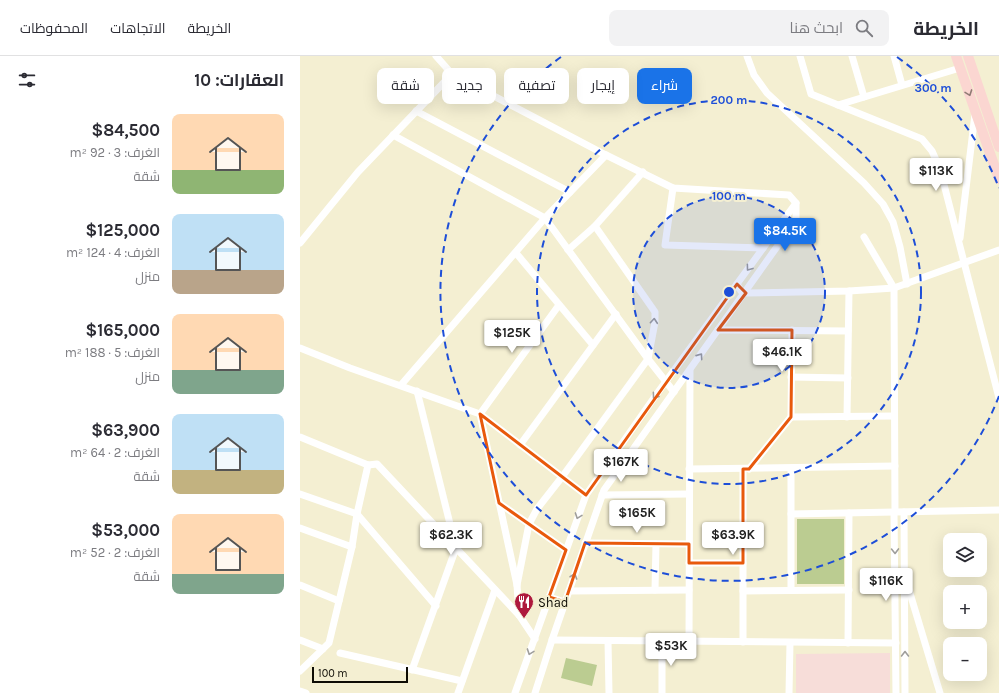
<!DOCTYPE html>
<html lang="ar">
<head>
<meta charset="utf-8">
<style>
  :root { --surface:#fff; --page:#f2f2f3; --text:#2b2b33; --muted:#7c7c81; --line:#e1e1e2; --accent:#1a73e8 }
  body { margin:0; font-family:Karla,Cairo,sans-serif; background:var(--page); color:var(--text); direction:rtl; height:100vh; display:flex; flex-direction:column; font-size:15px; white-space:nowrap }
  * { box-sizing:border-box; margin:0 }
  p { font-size:13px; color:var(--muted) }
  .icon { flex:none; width:22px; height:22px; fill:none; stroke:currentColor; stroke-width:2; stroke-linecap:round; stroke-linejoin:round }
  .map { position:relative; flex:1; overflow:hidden; direction:ltr }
  .sheet { display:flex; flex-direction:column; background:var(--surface); width:300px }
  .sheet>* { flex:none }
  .hud { position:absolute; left:12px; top:12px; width:380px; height:36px; direction:rtl; display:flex; gap:8px }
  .controls { position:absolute; left:643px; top:477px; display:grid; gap:8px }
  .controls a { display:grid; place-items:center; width:44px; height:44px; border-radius:8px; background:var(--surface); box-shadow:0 4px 16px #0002; font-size:20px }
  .scale { position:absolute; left:12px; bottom:10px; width:96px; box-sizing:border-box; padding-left:4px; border:2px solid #0e0c04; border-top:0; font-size:11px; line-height:14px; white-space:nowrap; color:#0e0c04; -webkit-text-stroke:3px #f4efd2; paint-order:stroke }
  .price { position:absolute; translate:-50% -34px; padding:0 9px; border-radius:4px; background:#fff; color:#222; font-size:13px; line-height:26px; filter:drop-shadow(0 1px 2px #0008) }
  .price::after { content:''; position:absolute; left:50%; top:24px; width:12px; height:9px; margin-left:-6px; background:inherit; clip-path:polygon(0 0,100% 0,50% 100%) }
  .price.on { background:var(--accent); color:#fff }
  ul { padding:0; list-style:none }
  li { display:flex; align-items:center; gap:12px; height:100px; padding:0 16px }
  li span { display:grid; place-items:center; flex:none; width:112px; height:80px; border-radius:8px; color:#555 }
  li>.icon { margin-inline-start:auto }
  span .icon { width:48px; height:48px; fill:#fffc; stroke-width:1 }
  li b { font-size:17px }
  h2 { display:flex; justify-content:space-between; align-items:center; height:48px; padding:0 16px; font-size:17px }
  .tag { padding:0 14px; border-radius:8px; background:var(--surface); box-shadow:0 4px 16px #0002; font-size:14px; line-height:36px }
  .tag.on { background:var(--accent); color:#fff }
  header { display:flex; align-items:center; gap:24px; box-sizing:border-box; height:56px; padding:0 20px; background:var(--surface); border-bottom:1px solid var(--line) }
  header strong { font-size:19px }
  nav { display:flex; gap:22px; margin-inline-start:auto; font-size:14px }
  .search { width:280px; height:36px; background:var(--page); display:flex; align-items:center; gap:10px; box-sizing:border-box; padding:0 14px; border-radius:8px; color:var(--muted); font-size:15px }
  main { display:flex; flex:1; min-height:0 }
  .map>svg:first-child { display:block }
  .education { fill:#f7ddd9 }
  .green { fill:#bbcc91 }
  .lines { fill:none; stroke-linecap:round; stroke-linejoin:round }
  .street { stroke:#fff; stroke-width:7 }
  .secondary { stroke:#fbd6d1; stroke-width:10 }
  .oneway { stroke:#907b75 }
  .oneway2 { stroke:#9f9e9b }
  .marked { fill:none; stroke:#e8590c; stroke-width:3; stroke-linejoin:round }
  .ring { fill:none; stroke:#1d4ed8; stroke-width:2; stroke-dasharray:7 5 }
  .labels { text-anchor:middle; stroke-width:4; stroke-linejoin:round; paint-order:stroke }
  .poi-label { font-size:13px; fill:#0e0c04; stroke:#f4efd2; text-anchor:start }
  .centre { fill:#1d4ed8; stroke:#f4efd2; stroke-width:2 }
  .ring-label { font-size:12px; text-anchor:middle; font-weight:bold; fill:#1d4ed8; stroke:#f4efd2; stroke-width:4; stroke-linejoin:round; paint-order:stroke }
</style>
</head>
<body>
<header>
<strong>الخريطة</strong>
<div class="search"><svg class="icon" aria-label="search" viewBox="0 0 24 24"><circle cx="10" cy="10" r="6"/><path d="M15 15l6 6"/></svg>ابحث هنا</div>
<nav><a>الخريطة</a><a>الاتجاهات</a><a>المحفوظات</a></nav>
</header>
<main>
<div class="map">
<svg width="699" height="637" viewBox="0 0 699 637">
  <rect width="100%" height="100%" fill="#f4efd2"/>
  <!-- education -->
  <path class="education" d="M590 597V637H496V598Z"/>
  <!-- green -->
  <g class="green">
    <rect x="497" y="463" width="47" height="65"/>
    <path d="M266 602 297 609 292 630 261 622Z"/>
  </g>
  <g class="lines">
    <!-- street -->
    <g class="street">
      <path d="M136 0 152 18 306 99 373 132 489 139 496 147V164L304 434 252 584 235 637"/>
      <path d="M447 0 454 19 467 37 564 127 583 148 593 166 600 191 607 228"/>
      <path d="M500 0 511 38 622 83 632 95 640 113 699 342"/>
      <path d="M552 0 564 41"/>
      <path d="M594 0 602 29"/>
      <path d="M538 49 660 12"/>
      <path d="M116 55 270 136"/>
      <path d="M93 79 245 162 348 303 374 336"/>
      <path d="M373 132 365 189 463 192"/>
      <path d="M564 181 594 232 595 456"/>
      <path d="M660 182 675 58"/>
      <path d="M0 187 58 116 152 18"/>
      <path d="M268 194 295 170 343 116"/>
      <path d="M216 197 293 289"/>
      <path d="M437 228 441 235 446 237 549 235 594 232 699 194"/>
      <path d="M418 274 548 275"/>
      <path d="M0 292 50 312 180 358 286 439"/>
      <path d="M491 321 548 322"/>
      <path d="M101 329 245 162 306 99"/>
      <path d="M491 361 594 360"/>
      <path d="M547 361 549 235"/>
      <path d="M0 381 68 409"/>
      <path d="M220 389 316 258"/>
      <path d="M389 413 595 410"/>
      <path d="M449 413 491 361 492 274"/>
      <path d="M0 438 57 458 136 550"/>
      <path d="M302 439 389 438"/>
      <path d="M199 447 266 494"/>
      <path d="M594 456 596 637"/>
      <path d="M604 456 605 637"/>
      <path d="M491 458 699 454"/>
      <path d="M0 472 52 491"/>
      <path d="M285 487 389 488"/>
      <path d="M389 507H443"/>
      <path d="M606 524 640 637"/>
      <path d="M0 529 39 545"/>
      <path d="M217 529 229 468 237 453 262 421 348 303 355 266V256L295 170"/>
      <path d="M355 534 356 488"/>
      <path d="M491 534V412"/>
      <path d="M269 535 389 534"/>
      <path d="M443 535 549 534"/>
      <path d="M249 541 265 546"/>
      <path d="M219 559 217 529 180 358 259 249"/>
      <path d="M0 584 23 593"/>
      <path d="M252 584 596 587"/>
      <path d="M308 585 309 637"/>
      <path d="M362 586V637"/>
      <path d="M389 586 390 315"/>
      <path d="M443 586V413"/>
      <path d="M548 587 549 457"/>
      <path d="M40 597 162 625"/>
      <path d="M112 614 156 492 117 335"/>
      <path d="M0 615 29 587 52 491 57 458 68 409 77 408 219 559 235 583"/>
      <path d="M0 635 6 637"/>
      <path d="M158 637 195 534"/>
      <path d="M215 637 286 439 356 339 496 147"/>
      <path d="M489 637 490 587"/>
    </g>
    <!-- secondary -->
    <g class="secondary">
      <path d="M656 0 699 123"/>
      <path d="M668 0 699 91"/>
    </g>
  </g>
  <!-- one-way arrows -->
  <defs><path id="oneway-chevron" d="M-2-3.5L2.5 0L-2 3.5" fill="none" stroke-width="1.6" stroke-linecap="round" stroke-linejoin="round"/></defs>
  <use class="oneway" href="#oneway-chevron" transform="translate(669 37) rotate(70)"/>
  <g class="oneway2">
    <use href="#oneway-chevron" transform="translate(449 212) rotate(126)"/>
    <use href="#oneway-chevron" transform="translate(354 265) rotate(-85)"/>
    <use href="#oneway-chevron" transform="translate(400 300) rotate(-55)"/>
    <use href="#oneway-chevron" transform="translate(355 340) rotate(126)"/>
    <use href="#oneway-chevron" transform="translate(278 460) rotate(110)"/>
    <use href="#oneway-chevron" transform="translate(595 495) rotate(89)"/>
    <use href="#oneway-chevron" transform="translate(274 520) rotate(-71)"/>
    <use href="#oneway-chevron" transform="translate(230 596) rotate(110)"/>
    <use href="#oneway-chevron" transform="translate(605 598) rotate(-90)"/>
  </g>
  <!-- marked area -->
  <path class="marked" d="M437 228 446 237 418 274H492L491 361 449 413H443V507H389V488L285 487 265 546 249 541 266 494 199 447 180 358 286 439Z"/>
  <!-- distance rings -->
  <circle cx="429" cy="236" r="96" fill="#1d4ed8" fill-opacity=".12"/>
  <g class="ring">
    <circle cx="429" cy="236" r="96"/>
    <circle cx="429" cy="236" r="192"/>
    <path d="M699 340A289 289 0 1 1 261 1M597 1A289 289 0 0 1 699 132"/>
  </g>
  <!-- icons -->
  <defs>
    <symbol id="restaurant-pin" viewBox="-11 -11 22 30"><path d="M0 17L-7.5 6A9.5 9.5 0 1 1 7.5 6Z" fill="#ae193d" stroke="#f4efd2"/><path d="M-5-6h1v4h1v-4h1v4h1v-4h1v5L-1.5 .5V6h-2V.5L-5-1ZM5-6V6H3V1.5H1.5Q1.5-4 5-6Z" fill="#fff"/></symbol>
  </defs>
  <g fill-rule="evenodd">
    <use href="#restaurant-pin" x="213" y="535" width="22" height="30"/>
  </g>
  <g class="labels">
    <!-- poi labels -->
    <g class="poi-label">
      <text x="238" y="551">Shad</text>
    </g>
  </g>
  <circle cx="429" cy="236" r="6" class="centre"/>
  <g class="ring-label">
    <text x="633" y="36">300 m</text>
    <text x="429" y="48">200 m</text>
    <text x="429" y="144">100 m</text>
  </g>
</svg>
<div class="controls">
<a><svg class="icon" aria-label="layers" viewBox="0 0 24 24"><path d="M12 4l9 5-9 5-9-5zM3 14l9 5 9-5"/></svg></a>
<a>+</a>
<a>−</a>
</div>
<div class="scale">100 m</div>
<b class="price" style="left:636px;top:136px">$113K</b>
<b class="price on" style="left:485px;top:196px">$84.5K</b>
<b class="price" style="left:212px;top:298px">$125K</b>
<b class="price" style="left:482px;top:317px">$46.1K</b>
<b class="price" style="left:321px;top:427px">$167K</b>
<b class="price" style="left:337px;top:478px">$165K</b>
<b class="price" style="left:151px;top:500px">$62.3K</b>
<b class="price" style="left:433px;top:500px">$63.9K</b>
<b class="price" style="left:586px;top:546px">$116K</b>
<b class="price" style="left:371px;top:611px">$53K</b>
<div class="hud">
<a class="tag on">شراء</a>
<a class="tag">إيجار</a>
<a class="tag">تصفية</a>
<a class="tag">جديد</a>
<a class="tag">شقة</a>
</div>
</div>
<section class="sheet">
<h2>العقارات: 10<svg class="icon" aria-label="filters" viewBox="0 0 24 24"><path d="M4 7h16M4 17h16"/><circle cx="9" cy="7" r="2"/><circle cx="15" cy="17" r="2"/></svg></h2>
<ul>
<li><span style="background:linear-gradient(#ffd9b3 70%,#8fb573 0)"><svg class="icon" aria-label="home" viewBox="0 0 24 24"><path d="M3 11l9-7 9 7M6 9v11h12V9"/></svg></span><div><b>$84,500</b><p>الغرف: 3 · 92 m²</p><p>شقة</p></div></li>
<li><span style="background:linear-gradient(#bfe0f5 70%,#b9a48a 0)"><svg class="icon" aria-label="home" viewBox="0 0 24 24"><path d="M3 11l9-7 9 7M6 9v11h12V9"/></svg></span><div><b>$125,000</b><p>الغرف: 4 · 124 m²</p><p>منزل</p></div></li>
<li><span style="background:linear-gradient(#ffd9b3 70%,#7fa58c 0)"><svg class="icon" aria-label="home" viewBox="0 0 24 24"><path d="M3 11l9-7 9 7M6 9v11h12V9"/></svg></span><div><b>$165,000</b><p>الغرف: 5 · 188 m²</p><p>منزل</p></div></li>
<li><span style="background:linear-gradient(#bfe0f5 70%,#c2b280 0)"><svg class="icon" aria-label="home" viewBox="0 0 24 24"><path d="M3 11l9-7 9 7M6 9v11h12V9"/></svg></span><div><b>$63,900</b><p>الغرف: 2 · 64 m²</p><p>شقة</p></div></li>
<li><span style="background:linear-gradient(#ffd9b3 75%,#7fa58c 0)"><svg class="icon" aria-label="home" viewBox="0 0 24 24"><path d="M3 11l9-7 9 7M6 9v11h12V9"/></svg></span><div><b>$53,000</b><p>الغرف: 2 · 52 m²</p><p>شقة</p></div></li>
</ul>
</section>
</main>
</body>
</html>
